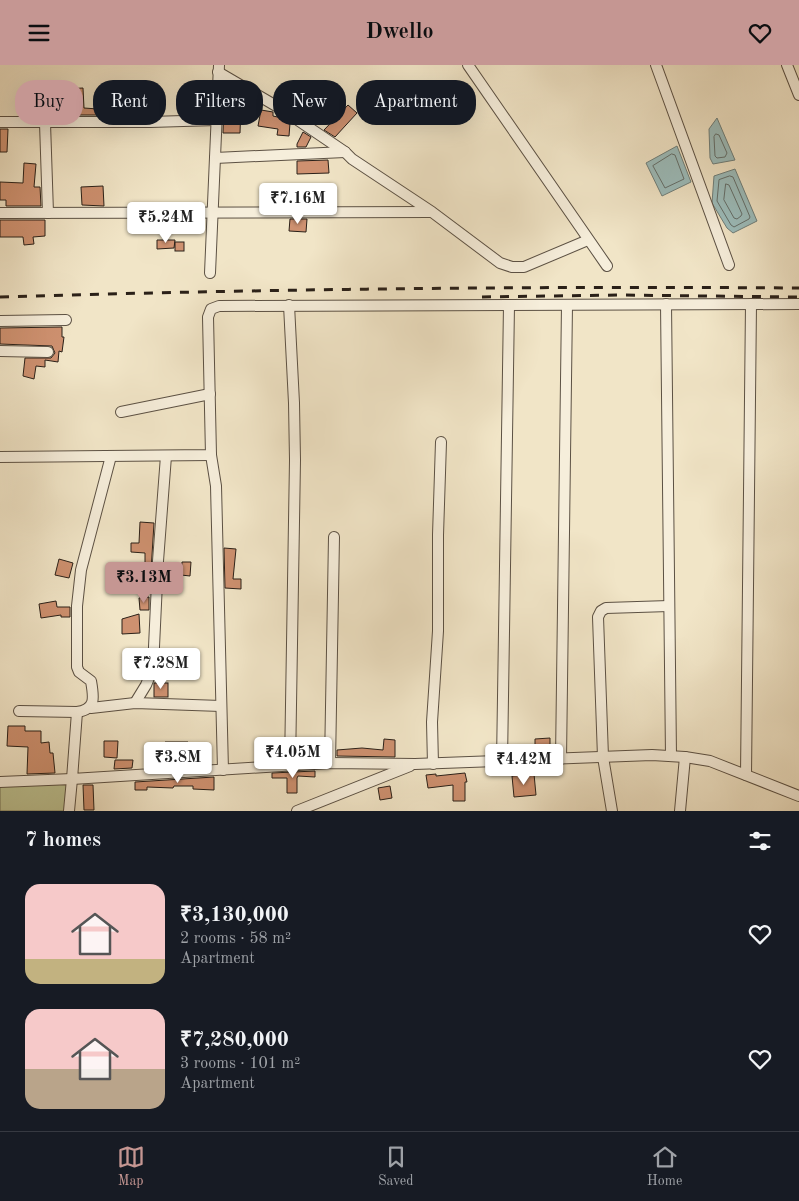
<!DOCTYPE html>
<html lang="en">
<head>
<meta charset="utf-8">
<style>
  :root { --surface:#171b24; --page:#242831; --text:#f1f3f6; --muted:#9ea1a6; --line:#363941; --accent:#c59692 }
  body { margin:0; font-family:"Old Standard TT",serif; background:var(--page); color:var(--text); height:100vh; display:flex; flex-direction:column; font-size:19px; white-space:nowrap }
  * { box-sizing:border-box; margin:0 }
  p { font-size:16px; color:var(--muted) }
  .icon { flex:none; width:28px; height:28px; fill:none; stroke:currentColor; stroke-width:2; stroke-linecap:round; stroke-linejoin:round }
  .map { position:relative; height:746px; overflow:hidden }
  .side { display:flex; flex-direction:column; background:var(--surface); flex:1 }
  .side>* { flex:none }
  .banner { position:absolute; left:15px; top:15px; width:500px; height:45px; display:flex; gap:10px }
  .price { position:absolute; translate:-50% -42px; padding:0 11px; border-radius:5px; background:#fff; color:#222; font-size:16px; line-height:32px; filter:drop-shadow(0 1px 2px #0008) }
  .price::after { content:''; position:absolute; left:50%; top:30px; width:15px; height:11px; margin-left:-8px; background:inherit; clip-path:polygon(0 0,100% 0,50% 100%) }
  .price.active { background:var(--accent); color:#111 }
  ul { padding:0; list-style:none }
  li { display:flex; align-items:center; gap:15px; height:125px; padding:0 25px }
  li span { display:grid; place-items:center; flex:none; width:140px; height:100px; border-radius:15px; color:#555 }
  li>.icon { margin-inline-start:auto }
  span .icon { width:60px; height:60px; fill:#fffc; stroke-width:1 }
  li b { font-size:21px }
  h2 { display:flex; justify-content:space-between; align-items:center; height:60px; padding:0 25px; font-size:21px }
  .tag { padding:0 18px; border-radius:20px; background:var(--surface); box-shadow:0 5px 20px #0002; font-size:18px; line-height:45px }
  .tag.active { background:var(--accent); color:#111 }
  header { display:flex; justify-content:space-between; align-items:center; height:65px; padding:0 25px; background:var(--accent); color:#111; font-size:22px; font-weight:700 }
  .tab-bar { display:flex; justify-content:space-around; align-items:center; height:70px; border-top:1px solid var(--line); background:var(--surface); font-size:14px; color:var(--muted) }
  .tab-bar a { display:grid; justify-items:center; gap:2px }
  .tab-bar .active { color:var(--accent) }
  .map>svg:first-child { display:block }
  .green { fill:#bdc393; stroke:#747256 }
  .water { fill:#9cbdbc; stroke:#6e7e7a }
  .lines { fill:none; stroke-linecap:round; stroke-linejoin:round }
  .shore { stroke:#636e6a; stroke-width:1 }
  .building { fill:#ce9170; stroke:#2a2018 }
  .street-casing { stroke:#5c5144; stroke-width:12 }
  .street { stroke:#f6eedb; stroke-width:10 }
  .rail { stroke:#2a2018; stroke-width:3; stroke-dasharray:9 9; stroke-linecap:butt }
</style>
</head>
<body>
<header><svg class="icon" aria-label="menu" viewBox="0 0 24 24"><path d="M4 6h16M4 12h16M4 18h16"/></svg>Dwello<svg class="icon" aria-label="heart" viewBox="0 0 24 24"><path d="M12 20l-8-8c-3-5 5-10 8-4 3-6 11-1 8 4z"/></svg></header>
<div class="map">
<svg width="799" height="746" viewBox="0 0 799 746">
  <rect width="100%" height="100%" fill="#f1e5c7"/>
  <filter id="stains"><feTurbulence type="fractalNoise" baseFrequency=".004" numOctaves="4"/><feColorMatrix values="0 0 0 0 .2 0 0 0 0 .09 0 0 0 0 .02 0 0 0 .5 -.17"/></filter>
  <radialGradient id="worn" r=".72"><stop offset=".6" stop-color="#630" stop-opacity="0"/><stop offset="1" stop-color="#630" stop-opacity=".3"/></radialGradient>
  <!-- green -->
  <path class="green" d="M68 718 67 746H0V721Z"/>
  <!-- water -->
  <g class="water">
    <path d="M717 53 735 95 713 99 710 93 709 64Z"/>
    <path d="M677 81 691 117 662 131 646 98Z"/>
    <path d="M735 104 757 156 733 168 727 163 712 138 714 111Z"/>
  </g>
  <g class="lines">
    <!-- shore -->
    <g class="shore">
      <path d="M716 69 719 70 727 88 725 92 717 93 715 91 714 72Z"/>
      <path d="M672 89 675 90 684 114 665 123 653 101Z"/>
      <path d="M730 111 733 112 750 152 749 154 734 162 731 160 717 136 719 115Z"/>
      <path d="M726 119 729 120 742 149 741 151 737 154 734 153 724 135Z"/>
    </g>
  </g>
  <!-- building -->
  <g class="building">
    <path d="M83 23 84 43 98 44 97 50H69V33H64L63 24Z"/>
    <path d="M224 37 241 38 240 68H223Z"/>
    <path d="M348 40 357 48 335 72 324 65Z"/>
    <path d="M261 45 273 47V51L282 53 290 58 289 71 277 70 278 64 258 61Z"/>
    <path d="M0 64H8L7 87H0Z"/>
    <path d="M303 67 311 72 306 82H297V79Z"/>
    <path d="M328 95 329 108 297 109V96Z"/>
    <path d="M24 98 36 99 34 122H40L41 141H6V135H0V117L23 118Z"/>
    <path d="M103 121 104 141 82 140 81 122Z"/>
    <path d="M290 154H307L306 167 289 166Z"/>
    <path d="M0 155H45V171L33 172 34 179 24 180 23 172H0Z"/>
    <path d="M157 175H175L174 183 157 184Z"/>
    <rect x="175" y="177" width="9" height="9"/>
    <path d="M62 262V272H64L62 287 59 286 58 297 45 295V302L36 301 34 314 23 311 25 293H51L55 288 52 281 0 279V263Z"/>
    <path d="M140 457 154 458 151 506H145V488L131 487V478H139Z"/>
    <path d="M224 483 236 484 233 514H241V524L225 523Z"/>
    <path d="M59 494 73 498 69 513 55 510Z"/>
    <path d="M182 497H191L190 511 181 510Z"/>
    <path d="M149 532V545H140L139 533Z"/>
    <path d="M56 536 57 542H70V552H61V550L41 553 39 539Z"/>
    <path d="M139 549 140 568 122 569V554Z"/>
    <rect x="154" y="618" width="14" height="14"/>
    <path d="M8 661H25V666H41V678L49 677 50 688H53L55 708 27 709 28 682 7 681Z"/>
    <path d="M550 673V685L535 686V674Z"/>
    <path d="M384 674 395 675V692L337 691V685L362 683 383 685Z"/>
    <path d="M104 676H118L117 693 104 692Z"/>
    <path d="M165 677H188L189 691 166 692Z"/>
    <path d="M315 687 316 692 297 693V688Z"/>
    <path d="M115 695H133L132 703 114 704Z"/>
    <path d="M315 706V712L298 711 297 713V728H287V713H272V708Z"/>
    <path d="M465 708 467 717H465V736H453V720L428 723 426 710 436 709V711Z"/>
    <path d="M534 709 536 730 514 732 512 711Z"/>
    <path d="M214 712V725L193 724V721H174L173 723 147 722V725H135V717Z"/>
    <path d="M83 720H93L94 745H84Z"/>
    <path d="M390 721 392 733 380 735 378 723Z"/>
  </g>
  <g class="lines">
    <defs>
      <g id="street">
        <path d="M468 0 607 201"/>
        <path d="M656 0 729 200"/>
        <path d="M787 0 799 30"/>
        <path d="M218 7 283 45 345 87 352 94 432 147 500 198 512 202H524L588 175"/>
        <path d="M0 57H150L217 55"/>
        <path d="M45 58 48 148"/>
        <path d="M215 93 345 87"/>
        <path d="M0 148 431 147"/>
        <path d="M210 208 219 0"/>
        <path d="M666 239 671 691"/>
        <path d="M289 240 294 338 295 395 290 701"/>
        <path d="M0 256 66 255"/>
        <path d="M0 286 48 287"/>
        <path d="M121 347 210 329"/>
        <path d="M211 390 216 421 223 705"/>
        <path d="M0 392 211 390 208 252 211 244 219 241 799 239"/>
        <path d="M135 638 146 620 153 603 158 496 166 391"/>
        <path d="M91 643 135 638 221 641"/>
        <path d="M19 646 77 647C96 644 94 633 91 616L79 607 77 602V541L81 505 111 391"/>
        <path d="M77 647 72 714 330 698 415 699 652 690 685 692 710 696 799 731"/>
        <path d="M561 694 567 240"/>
        <path d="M502 697 509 240"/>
        <path d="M330 698 334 472"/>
        <path d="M433 699 432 657 438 566V470L441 377"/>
        <path d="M746 710 751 239"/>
        <path d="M0 717 72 714 69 746"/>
        <path d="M297 746 410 701"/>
        <path d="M612 746 603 692 598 552 601 546 606 543 669 541"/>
        <path d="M680 746 685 692"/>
      </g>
    </defs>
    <!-- street casing -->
    <use href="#street" class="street-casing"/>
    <!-- street -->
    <use href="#street" class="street"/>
    <!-- rail -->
    <g class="rail">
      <path d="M0 232C266 224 533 221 799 223"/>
      <path d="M482 232 619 230 799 232"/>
    </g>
  </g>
  <rect width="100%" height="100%" filter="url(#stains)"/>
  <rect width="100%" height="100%" fill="url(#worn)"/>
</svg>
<b class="price" style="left:298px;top:160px">₹7.16M</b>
<b class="price" style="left:166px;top:179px">₹5.24M</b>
<b class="price active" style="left:144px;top:539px">₹3.13M</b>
<b class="price" style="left:161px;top:625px">₹7.28M</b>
<b class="price" style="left:293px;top:714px">₹4.05M</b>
<b class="price" style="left:178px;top:719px">₹3.8M</b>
<b class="price" style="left:524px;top:721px">₹4.42M</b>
<div class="banner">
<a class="tag active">Buy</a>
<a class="tag">Rent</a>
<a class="tag">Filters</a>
<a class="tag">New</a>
<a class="tag">Apartment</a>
</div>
</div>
<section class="side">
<h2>7 homes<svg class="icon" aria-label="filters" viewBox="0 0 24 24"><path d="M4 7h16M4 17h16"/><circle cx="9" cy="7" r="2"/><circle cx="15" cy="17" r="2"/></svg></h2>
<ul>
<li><span style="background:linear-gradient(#f6c9c9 75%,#c2b280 0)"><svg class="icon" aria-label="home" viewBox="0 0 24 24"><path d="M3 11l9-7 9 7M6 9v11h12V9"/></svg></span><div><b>₹3,130,000</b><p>2 rooms · 58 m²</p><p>Apartment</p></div><svg class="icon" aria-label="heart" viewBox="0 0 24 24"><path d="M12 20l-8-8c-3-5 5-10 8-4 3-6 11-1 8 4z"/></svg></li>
<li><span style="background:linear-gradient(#f6c9c9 60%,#b9a48a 0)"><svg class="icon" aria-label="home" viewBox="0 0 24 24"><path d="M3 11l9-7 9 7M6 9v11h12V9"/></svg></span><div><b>₹7,280,000</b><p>3 rooms · 101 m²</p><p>Apartment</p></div><svg class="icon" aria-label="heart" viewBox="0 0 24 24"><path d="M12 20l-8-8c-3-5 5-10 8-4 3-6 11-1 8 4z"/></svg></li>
</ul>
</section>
<nav class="tab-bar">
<a class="active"><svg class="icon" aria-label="map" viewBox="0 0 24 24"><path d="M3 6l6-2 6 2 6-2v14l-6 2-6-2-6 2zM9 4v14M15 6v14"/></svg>Map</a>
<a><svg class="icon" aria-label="saved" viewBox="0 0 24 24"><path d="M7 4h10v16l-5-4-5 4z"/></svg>Saved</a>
<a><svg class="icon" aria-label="home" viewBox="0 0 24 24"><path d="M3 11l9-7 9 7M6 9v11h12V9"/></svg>Home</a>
</nav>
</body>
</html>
